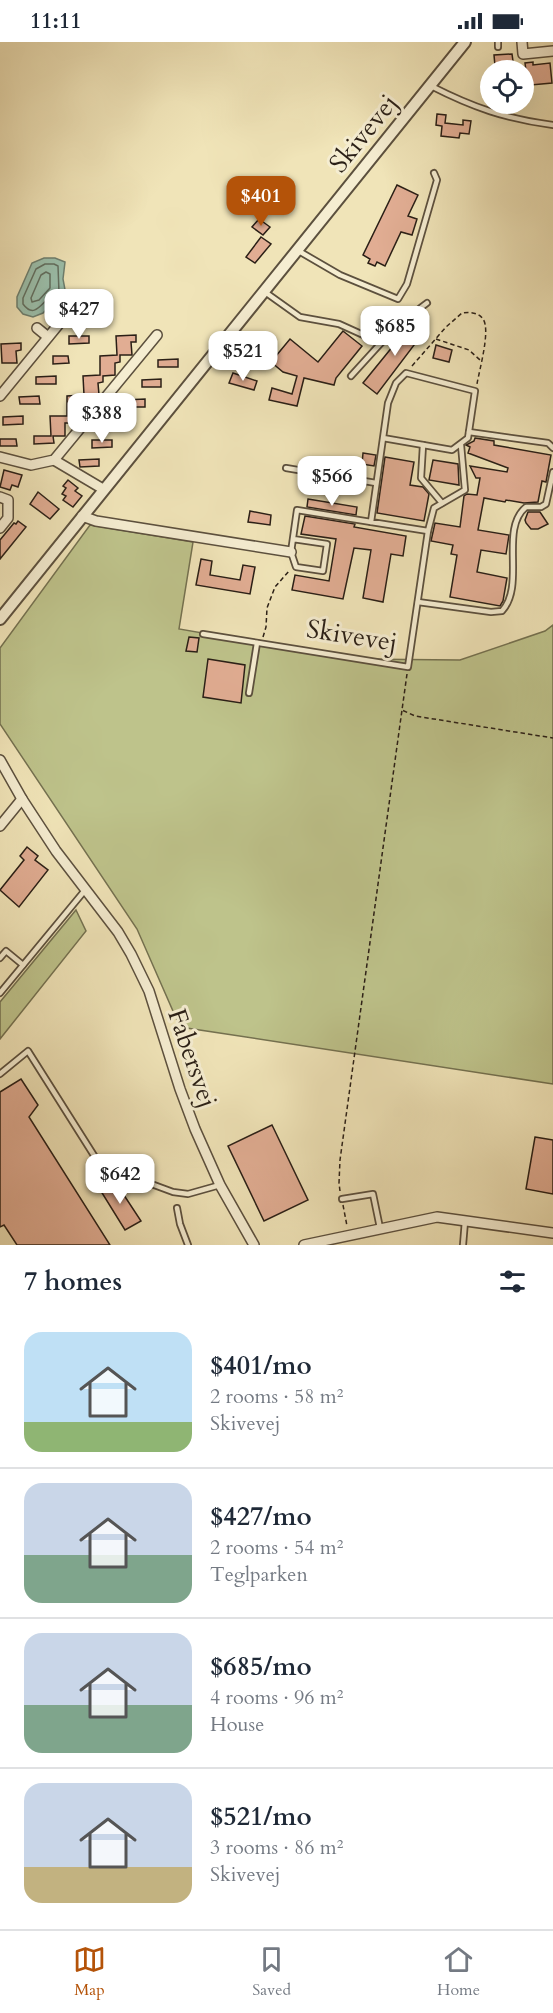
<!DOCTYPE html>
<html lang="en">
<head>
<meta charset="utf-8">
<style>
  :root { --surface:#fff; --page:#f2f2f3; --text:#1f2937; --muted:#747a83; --line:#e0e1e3; --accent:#b45309 }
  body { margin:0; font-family:Cardo,serif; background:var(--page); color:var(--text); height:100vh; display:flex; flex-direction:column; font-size:22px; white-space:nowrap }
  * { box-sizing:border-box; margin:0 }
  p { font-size:20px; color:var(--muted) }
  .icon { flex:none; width:33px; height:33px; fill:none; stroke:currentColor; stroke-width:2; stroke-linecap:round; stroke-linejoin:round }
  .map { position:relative; height:1203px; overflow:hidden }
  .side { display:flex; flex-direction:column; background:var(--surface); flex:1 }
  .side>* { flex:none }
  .tools { position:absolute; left:480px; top:18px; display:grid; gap:12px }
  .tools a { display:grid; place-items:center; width:54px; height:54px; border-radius:50%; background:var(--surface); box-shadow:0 6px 24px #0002; font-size:30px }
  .price { position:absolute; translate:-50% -51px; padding:0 14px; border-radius:12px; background:#fff; color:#222; font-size:20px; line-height:39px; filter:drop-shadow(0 2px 3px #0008) }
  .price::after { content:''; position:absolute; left:50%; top:36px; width:18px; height:14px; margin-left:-9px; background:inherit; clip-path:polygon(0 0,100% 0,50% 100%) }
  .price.selected { background:var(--accent); color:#fff }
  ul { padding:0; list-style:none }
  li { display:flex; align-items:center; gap:18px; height:150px; padding:0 24px }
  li+li { border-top:2px solid var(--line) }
  li span { display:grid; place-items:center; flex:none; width:168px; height:120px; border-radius:18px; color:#555 }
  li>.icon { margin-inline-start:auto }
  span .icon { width:72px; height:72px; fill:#fffc; stroke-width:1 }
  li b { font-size:26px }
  h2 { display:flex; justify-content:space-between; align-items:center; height:72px; padding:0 24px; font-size:26px }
  .status { display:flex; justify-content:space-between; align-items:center; height:42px; padding:0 30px; background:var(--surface); direction:ltr }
  .status svg { height:16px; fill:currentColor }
  .menu { display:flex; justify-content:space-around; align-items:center; height:84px; border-top:2px solid var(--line); background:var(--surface); font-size:16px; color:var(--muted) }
  .menu a { display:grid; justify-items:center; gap:3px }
  .menu .selected { color:var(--accent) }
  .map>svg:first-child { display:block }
  .green { fill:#bec38b; stroke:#747150; stroke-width:1.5 }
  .water { fill:#9bbfab; stroke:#6e7f6f; stroke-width:1.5 }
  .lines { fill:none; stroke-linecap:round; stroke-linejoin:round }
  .shore { stroke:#626f60; stroke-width:1.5 }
  .building { fill:#e1ad93; stroke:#2a1f16; stroke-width:1.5 }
  .service-casing { stroke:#5c503e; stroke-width:8 }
  .minor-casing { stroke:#5c503e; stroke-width:12 }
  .tertiary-casing { stroke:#5c503e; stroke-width:14 }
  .path { stroke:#2a1f16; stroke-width:1.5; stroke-dasharray:4.5 3; stroke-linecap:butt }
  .service { stroke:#f5edd1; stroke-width:4.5 }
  .minor { stroke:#f5edd1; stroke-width:9 }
  .tertiary { stroke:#f5edd1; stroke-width:10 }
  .labels { text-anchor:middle; stroke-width:6; stroke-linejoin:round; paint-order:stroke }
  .street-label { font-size:26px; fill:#2a1f16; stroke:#f5edd1 }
</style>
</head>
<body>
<div class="status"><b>11:11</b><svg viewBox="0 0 49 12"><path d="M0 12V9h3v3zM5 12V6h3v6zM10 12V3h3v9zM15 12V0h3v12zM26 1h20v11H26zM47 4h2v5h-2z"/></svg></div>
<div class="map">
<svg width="553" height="1203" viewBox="0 0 553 1203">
  <rect width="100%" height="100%" fill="#f0e4b8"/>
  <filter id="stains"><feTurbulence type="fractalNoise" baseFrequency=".00333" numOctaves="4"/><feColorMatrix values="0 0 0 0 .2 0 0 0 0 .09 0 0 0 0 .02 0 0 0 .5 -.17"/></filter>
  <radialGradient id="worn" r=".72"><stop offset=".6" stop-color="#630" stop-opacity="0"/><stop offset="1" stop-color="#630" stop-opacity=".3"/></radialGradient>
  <!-- green -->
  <g class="green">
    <path d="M90 483 193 500 179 587 354 617 460 618 545 589 553 583V1042L180 985 137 887 0 682V606Z"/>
    <path d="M76 868 86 889 0 997V960Z"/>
  </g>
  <!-- water -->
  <g class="water">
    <path d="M44 216H55L65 220 63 237 66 253 64 256 54 260 43 271 33 275 23 272 17 265V255L32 221Z"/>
    <path d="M81 259 89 262 96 268 91 277 82 276 74 270V264Z"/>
  </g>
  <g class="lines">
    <!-- shore -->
    <g class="shore">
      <path d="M45 222H54L58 224 59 251C56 252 52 253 50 255 41 262 34 277 23 262V256L36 227Z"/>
      <path d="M46 230 50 232V246L39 258 32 260 31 256 41 233Z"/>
    </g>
  </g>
  <!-- building -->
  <g class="building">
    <path d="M512 12 514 26 507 27V23L495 24 494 13Z"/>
    <path d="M533 20V23L550 21 552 41 531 43V37H527L525 21Z"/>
    <path d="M437 72 446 73 445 81 463 83V78L471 79 469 92 460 91 459 96 441 94 442 84 436 83Z"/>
    <path d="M397 143 418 153 408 174 417 177 412 193 401 190 385 224 377 220 375 224 368 221 370 217 363 213Z"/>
    <path d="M259 177 270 185 263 193 252 185Z"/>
    <path d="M261 195 271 202 255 221 246 215Z"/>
    <path d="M415 277 427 286 377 352 363 341Z"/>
    <path d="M343 289 362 304 336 336 334 343 304 336 297 364 269 358 272 346 292 352 297 334 283 330 271 320 290 297 318 320Z"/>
    <path d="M136 293V300H131L132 313H120V320L115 321V333L103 334V340L98 341 99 353 87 354V361H82V373L70 374V381H65V394H53L54 401 34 402V394H51L50 374H67V354L84 353 83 334 100 333V314L117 313 116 294Z"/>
    <path d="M69 294H89V301L69 302Z"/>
    <path d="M21 301V308L16 309 17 321H2L1 302Z"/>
    <path d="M436 303 452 308 449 320 433 316Z"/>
    <path d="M53 314H68L69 321 53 322Z"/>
    <path d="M178 317V325H158V318Z"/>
    <path d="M233 331 257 339 254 348 229 341Z"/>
    <path d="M56 334V342H36V335Z"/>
    <path d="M161 337V345H142V338Z"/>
    <path d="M39 354 40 362H20L19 355Z"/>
    <path d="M145 357V365H125V358Z"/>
    <path d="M23 374V382L3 383V375Z"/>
    <path d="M109 378H129V385L109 386Z"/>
    <path d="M475 396 494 399V403L551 413 546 440 542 439 538 460 524 461 506 458 505 460 484 456 478 488 509 493 506 512 481 508 477 530 507 536 503 559 500 564 450 555 457 513 451 512 453 503 431 499 435 481 460 485 464 454 467 452 477 453 480 436H476L470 424 507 430 508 426 468 411 470 405 466 403 474 399Z"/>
    <path d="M0 397H16L17 404H0Z"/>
    <path d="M92 398H112V405L92 406Z"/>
    <path d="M363 411 376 413 374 424 362 422Z"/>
    <path d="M385 415 414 420 410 443 423 445 429 452 424 479 377 471Z"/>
    <path d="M99 417V424L80 425 79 418Z"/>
    <path d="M433 418 458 422 459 443 429 438Z"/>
    <path d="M4 428 22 433 18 445 12 443 10 448 0 445Z"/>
    <path d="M68 438 78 446 75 449 82 454 73 465 63 458 66 454 62 452 66 446 63 444Z"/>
    <path d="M38 450 59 467 50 477 30 462Z"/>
    <path d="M308 457 357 465 356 473 307 465Z"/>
    <path d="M250 469 271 473 270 483 248 480Z"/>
    <path d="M528 470H540L548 482 538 487H531L526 481 525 478Z"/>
    <path d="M305 474 355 482 354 485 406 494 403 514 391 512 383 560 363 556 371 508 354 506 343 557 292 548 295 533 329 539 336 497 301 492Z"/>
    <path d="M18 479 26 485 0 517V498L14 481 16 482Z"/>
    <path d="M201 517 212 519 210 533 240 538 243 523 255 525 250 552 196 543Z"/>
    <path d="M189 595 199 596 197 610 186 609Z"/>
    <path d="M208 617 245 623 241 661 203 655Z"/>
    <path d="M27 805 38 814 35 818 48 828 19 865 0 848 24 818 20 814Z"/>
    <path d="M21 1037 38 1063 29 1075 110 1203H17L4 1183 0 1185V1050Z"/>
    <path d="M272 1083 308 1158 264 1179 228 1104Z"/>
    <path d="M535 1095 553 1098V1152L526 1147Z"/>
    <path d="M114 1138 141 1179 125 1188 99 1146Z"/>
  </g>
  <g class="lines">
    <defs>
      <g id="service">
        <path d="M498 5V0"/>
        <path d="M431 44C472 65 506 77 553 83"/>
        <path d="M297 208 340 233 398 257 407 242 437 138 434 131"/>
        <path d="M265 250 300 275 339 282 381 301C397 288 410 273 427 261"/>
        <path d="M351 334 381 301"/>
        <path d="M469 390 548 401 553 406"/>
        <path d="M383 396 452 408 468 396 475 349 406 331 396 341 388 361 371 480 428 489"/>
        <path d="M423 403 421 436 442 461"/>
        <path d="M286 426 376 441"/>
        <path d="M293 497 327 502 323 529 296 525 291 510 297 468 371 480"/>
        <path d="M418 560 491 570 502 569C526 543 499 487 526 465H541L546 462 553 430"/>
        <path d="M203 592 408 625 428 489 434 466 465 448 461 403"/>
        <path d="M249 651 257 601"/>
        <path d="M0 916 6 909 23 923"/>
        <path d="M0 951 86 847"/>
        <path d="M0 1032 28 1009 100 1123 173 1150 188 1152 220 1143"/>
        <path d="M342 1157 373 1152 380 1186"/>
        <path d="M177 1166 180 1182 188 1203"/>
        <path d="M463 1203 465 1179"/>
      </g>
      <g id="minor">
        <path d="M522 0 523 12 553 9"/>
        <path d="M37 286 48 295"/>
        <path d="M0 354 59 282"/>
        <path d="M0 415 31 423 54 418 157 293"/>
        <path d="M54 418 103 447"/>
        <path d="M0 455 8 458V476L0 486"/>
        <path d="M82 474 96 479 291 510"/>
        <path d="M0 718 22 757 56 809 118 890 131 912 149 949 180 1047 195 1087 220 1143 254 1203"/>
        <path d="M0 784 22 757"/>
        <path d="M304 1203 437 1175 553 1191"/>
      </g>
      <path id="tertiary" d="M0 577 465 0"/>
    </defs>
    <!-- service casing -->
    <use href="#service" class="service-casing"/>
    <!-- minor casing -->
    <use href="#minor" class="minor-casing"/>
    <!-- tertiary casing -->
    <use href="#tertiary" class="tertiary-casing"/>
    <!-- path -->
    <g class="path">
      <path d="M436 297 469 308 480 318"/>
      <path d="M412 324 446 285 462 271C469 270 478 270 483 277 491 288 479 329 477 342"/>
      <path d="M263 595 266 585 267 566 275 545 289 529"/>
      <path d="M407 632 402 668 415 674 553 696"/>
      <path d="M340 1149 339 1141 340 1118 402 668"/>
      <path d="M343 1163 347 1184"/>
    </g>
    <!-- service -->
    <use href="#service" class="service"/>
    <!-- minor -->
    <use href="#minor" class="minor"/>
    <!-- tertiary -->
    <use href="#tertiary" class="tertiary"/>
  </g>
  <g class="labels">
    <!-- street labels -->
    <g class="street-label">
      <text transform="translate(363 91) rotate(-51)" y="9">Skivevej</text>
      <text transform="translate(352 593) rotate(9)" y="9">Skivevej</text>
      <text transform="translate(193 1016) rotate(71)" y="9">Fabersvej</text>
    </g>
  </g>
  <rect width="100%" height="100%" filter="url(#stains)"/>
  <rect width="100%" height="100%" fill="url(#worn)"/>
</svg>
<div class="tools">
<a><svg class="icon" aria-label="locate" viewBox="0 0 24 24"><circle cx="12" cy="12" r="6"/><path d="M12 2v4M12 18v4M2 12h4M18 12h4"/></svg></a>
</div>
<b class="price selected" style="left:261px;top:185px">$401</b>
<b class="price" style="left:79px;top:298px">$427</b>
<b class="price" style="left:395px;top:315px">$685</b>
<b class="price" style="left:243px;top:340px">$521</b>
<b class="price" style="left:102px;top:402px">$388</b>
<b class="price" style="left:332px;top:465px">$566</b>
<b class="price" style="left:120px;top:1163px">$642</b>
</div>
<section class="side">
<h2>7 homes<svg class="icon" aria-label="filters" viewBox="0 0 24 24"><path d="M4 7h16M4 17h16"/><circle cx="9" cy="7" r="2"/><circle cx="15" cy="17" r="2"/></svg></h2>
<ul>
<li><span style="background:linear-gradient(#bfe0f5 75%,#8fb573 0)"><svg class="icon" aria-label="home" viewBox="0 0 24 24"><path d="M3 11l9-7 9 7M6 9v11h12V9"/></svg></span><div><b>$401/mo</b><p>2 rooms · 58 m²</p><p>Skivevej</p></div></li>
<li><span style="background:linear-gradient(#c9d6e8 60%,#7fa58c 0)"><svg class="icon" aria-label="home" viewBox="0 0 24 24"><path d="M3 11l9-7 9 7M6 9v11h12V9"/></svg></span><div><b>$427/mo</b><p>2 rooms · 54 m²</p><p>Teglparken</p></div></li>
<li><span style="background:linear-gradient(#c9d6e8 60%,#7fa58c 0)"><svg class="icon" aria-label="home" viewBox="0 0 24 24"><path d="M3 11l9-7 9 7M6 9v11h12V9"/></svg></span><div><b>$685/mo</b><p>4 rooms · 96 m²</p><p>House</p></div></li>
<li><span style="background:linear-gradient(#c9d6e8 70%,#c2b280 0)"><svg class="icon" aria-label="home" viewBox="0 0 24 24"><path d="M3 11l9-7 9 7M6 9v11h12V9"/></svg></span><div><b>$521/mo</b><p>3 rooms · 86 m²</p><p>Skivevej</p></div></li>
</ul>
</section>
<nav class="menu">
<a class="selected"><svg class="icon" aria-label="map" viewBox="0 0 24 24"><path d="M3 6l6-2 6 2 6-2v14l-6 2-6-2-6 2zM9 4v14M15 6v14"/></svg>Map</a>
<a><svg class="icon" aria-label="saved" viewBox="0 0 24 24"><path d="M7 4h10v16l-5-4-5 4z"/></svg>Saved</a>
<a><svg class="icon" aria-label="home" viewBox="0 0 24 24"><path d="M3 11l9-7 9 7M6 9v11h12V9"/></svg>Home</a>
</nav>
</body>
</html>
